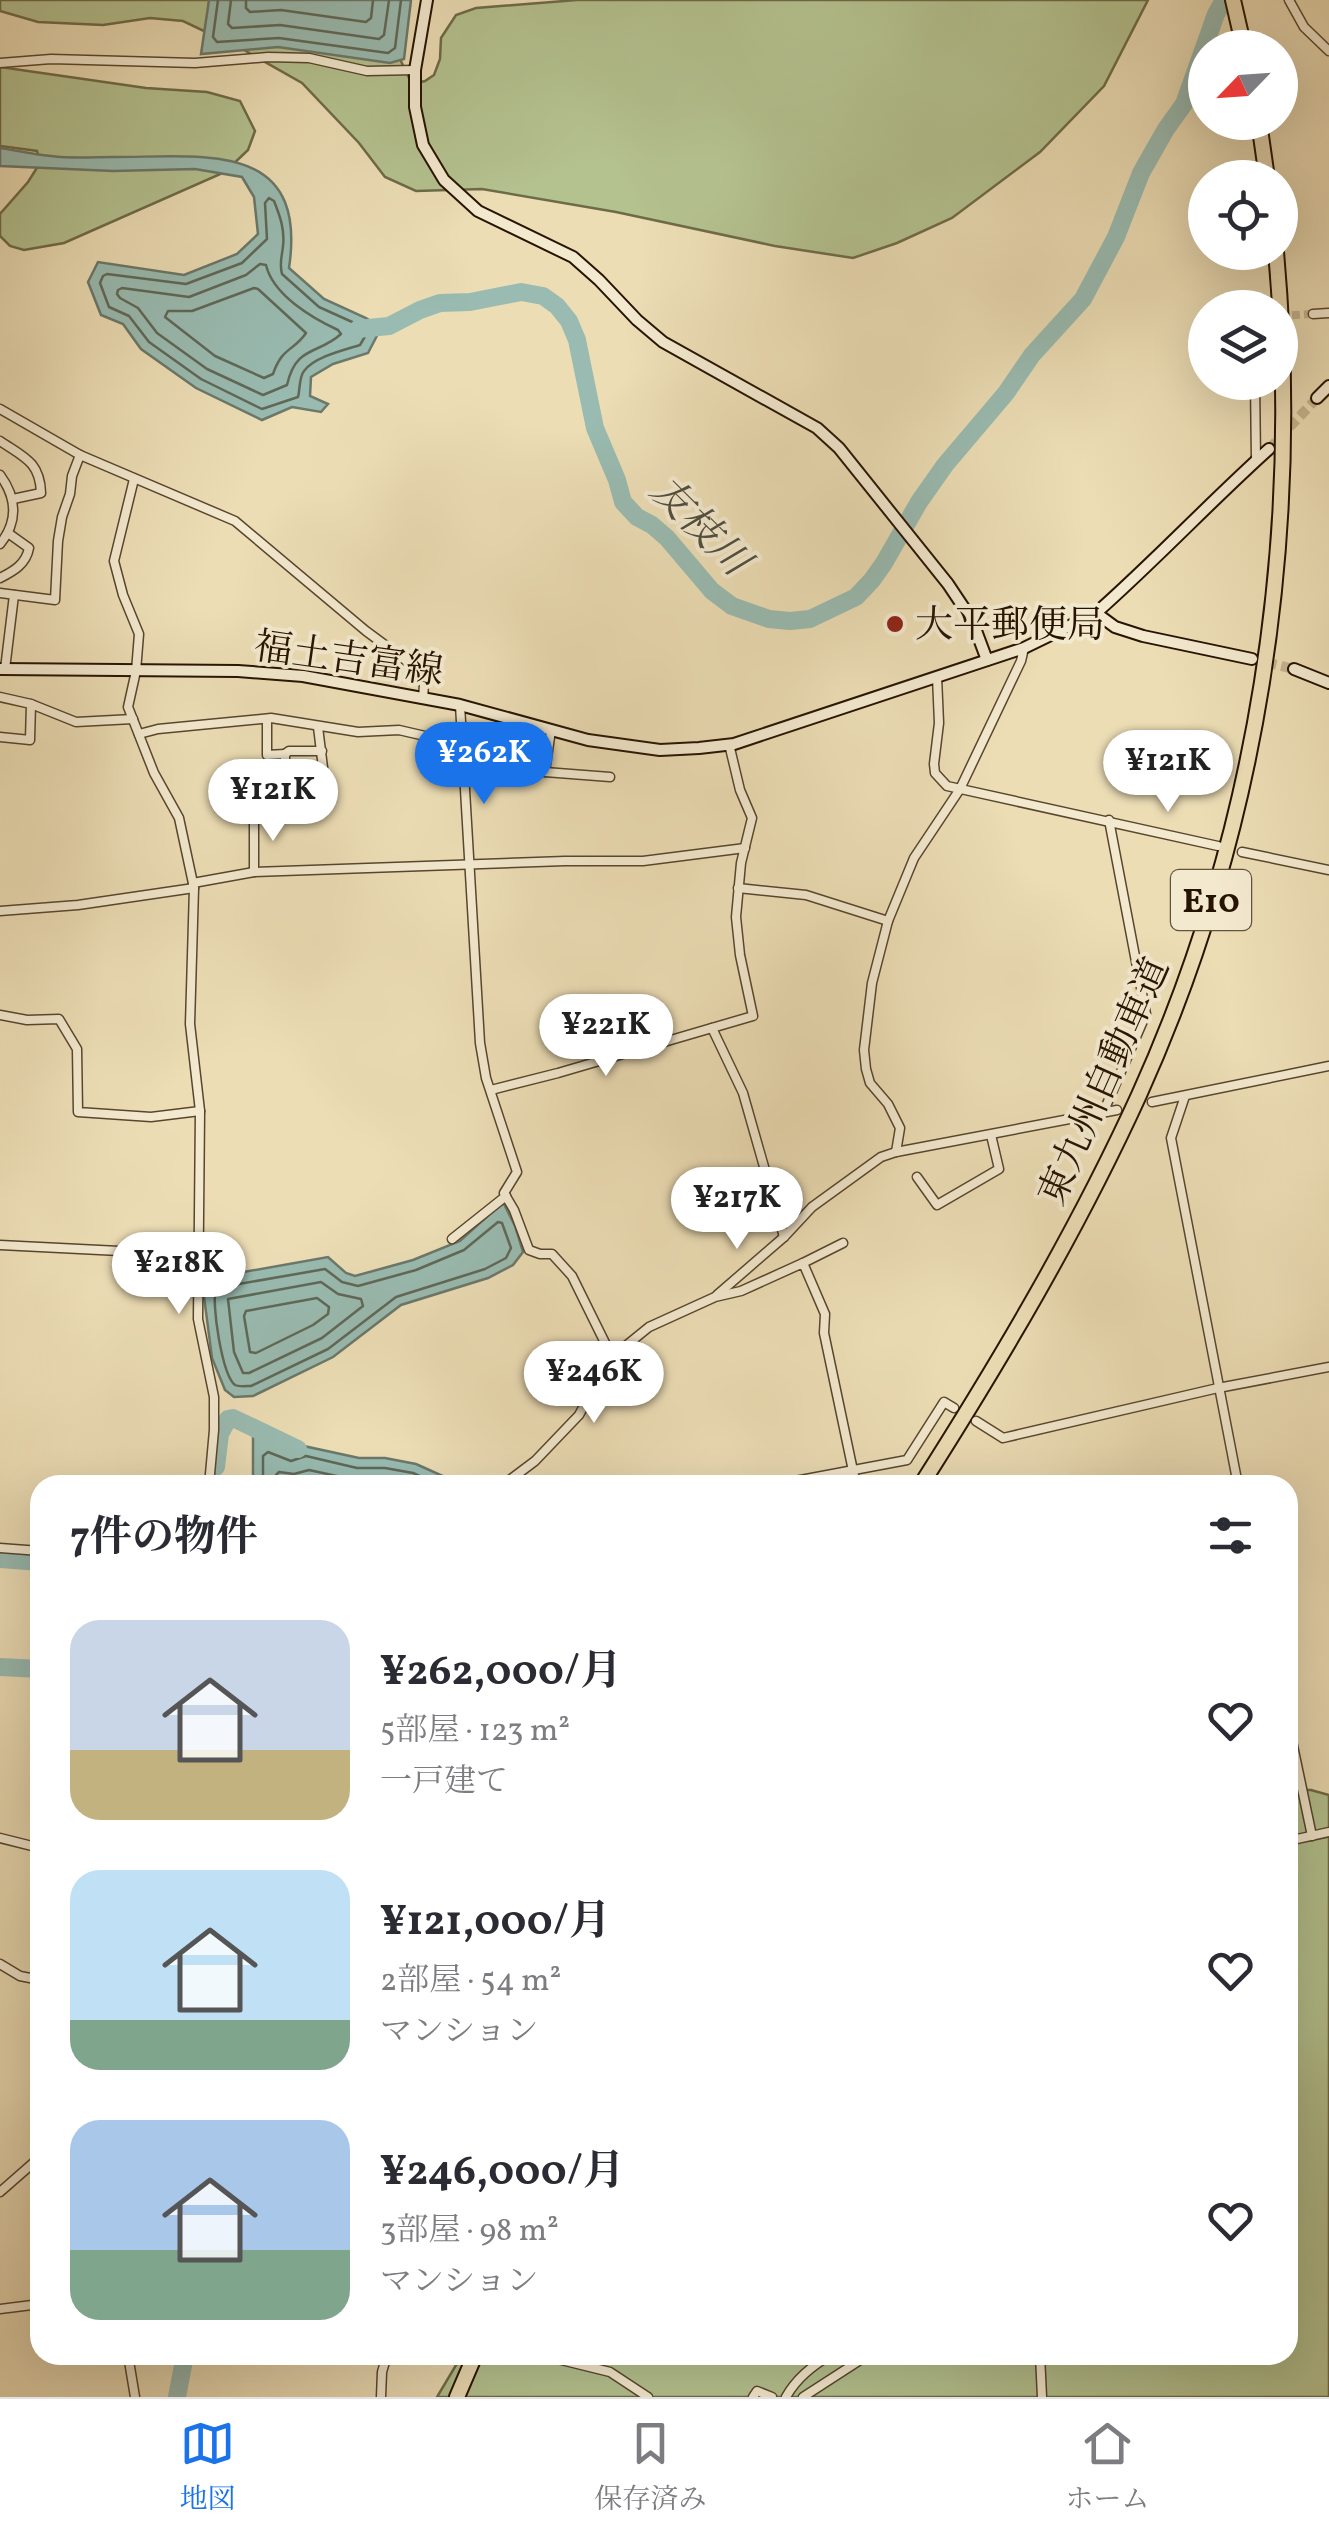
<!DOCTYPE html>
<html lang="ja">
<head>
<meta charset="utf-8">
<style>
  :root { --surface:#fff; --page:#f7f7f7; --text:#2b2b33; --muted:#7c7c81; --line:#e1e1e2; --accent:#1a73e8 }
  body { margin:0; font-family:Vollkorn,"Noto Serif JP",serif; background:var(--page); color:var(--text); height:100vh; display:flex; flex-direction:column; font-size:38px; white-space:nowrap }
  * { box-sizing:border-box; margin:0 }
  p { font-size:32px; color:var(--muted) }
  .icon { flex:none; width:55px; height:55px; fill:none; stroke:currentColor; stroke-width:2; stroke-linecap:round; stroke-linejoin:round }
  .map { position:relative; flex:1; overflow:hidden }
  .drawer { position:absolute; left:30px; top:1475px; width:1268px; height:890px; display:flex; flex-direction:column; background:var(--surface); border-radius:30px; box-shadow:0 10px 40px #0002 }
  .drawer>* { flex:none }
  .needle { width:65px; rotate:245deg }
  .fabs { position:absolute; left:1188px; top:30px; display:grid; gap:20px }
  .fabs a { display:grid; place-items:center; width:110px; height:110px; border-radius:50%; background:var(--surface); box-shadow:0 10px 40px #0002; font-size:50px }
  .price { position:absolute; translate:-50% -85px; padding:0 22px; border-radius:35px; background:#fff; color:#222; font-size:32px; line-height:65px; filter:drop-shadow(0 2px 5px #0008) }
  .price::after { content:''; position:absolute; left:50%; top:60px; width:30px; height:22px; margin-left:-15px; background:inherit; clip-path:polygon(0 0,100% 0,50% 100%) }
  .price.selected { background:var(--accent); color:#fff }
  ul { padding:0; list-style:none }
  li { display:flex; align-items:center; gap:30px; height:250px; padding:0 40px }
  li span { display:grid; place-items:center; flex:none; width:280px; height:200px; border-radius:30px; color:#555 }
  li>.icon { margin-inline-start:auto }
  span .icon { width:120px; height:120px; fill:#fffc; stroke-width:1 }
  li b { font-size:42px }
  h2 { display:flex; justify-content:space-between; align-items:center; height:120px; padding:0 40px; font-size:42px }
  .tabs { display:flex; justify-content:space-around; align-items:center; height:140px; border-top:2px solid var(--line); background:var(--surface); font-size:28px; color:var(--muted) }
  .tabs a { display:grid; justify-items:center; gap:5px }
  .tabs .selected { color:var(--accent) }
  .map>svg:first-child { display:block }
  .green { fill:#b4c290; stroke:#6e6b48; stroke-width:2.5 }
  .water { fill:#99bbb1; stroke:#6b786a; stroke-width:2.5 }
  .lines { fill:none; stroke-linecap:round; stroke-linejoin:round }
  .shore { stroke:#606858; stroke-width:2.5 }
  .river { stroke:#99bbb1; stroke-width:18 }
  .street-tunnel { stroke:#c5b591; stroke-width:8; stroke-dasharray:8 4; stroke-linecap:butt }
  .secondary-tunnel { stroke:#c5b591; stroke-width:10; stroke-dasharray:10 5; stroke-linecap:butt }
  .street-casing { stroke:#58462d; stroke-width:11 }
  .secondary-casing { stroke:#271400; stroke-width:14 }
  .highway-casing { stroke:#271400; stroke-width:18 }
  .street { stroke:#f3e9cf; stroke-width:8 }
  .secondary { stroke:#f3e9cf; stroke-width:10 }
  .highway { stroke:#ecddb5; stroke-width:14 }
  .poi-dot { fill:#8f2418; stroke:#f3e9cf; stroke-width:4 }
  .labels { text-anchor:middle; stroke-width:8; stroke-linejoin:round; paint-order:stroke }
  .shield { fill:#f3e9cf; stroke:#64543e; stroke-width:2.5 }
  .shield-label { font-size:35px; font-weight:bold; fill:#271400 }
  .poi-label { font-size:38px; fill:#271400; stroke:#f3e9cf; text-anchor:start }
  .street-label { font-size:38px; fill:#271400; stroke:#f3e9cf }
  .water-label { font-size:40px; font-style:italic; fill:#4f4e3e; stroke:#f3e9cf }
</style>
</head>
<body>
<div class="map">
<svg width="1329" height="2397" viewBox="0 0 1329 2397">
  <rect width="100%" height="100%" fill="#ecddb5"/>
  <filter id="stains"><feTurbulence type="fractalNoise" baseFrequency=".002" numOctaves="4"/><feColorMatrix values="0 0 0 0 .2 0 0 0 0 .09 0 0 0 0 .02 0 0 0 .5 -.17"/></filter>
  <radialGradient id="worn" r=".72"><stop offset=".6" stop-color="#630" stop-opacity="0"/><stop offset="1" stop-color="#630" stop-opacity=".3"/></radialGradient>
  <!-- green -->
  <g class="green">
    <path d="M0 0H334L399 57 412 84 425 81 434 75 440 59 441 38 456 15 476 8 577 0H1148L1104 86 1040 152 952 218 897 243 853 258 775 246 616 212 482 189 416 191 385 177 359 143 302 83 244 50 183 21 150 18 103 25 38 22 0 11Z"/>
    <path d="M0 67 146 88 207 92 240 101 255 131 248 150 225 172 64 243 24 250 10 246 0 236V214L28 182 40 163 37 151 0 146Z"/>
    <path d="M1288 1790H1311L1329 1795V2397H437L462 2355H566L569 2360C599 2367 628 2361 657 2355H1288Z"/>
  </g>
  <!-- water -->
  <g class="water">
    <path d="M209 0H411L404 59 390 63 278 47 201 54Z"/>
    <path d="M0 148C20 151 41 156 61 157 79 158 97 157 115 157 205 157 308 140 289 268L324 299 366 318 381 328 368 353 333 364 311 377 310 396 328 404 321 412 292 407 262 420 196 388 141 349 123 324 101 315 88 282 98 262 184 275 237 254 258 234 254 197 242 177 195 169 113 171 0 166Z"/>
    <path d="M501 1204H504L515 1226 523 1252 513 1265 488 1278 401 1305 333 1357 253 1396 234 1397 225 1390 212 1358 203 1289 210 1278 328 1257 346 1273 355 1276 413 1260 460 1241Z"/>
    <path d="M253 1434 294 1452 299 1445 359 1458H385L416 1464 454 1481 449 1485H253Z"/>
  </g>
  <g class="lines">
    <!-- shore -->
    <g class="shore">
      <path d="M218 0 213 37 217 42 279 38 388 53 395 48 401 0"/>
      <path d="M231 0 228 24 232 28 280 25 379 39 384 35 389 0"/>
      <path d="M246 0V8L250 12 281 10 366 22 371 18 373 0"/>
      <path d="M269 198 274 201C280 216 285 230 283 246 282 257 279 263 282 274L319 307 361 326 367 333 360 345C344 350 314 357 304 371 299 377 300 390 298 397L262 409 201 379 149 342 129 316 109 307 100 283 103 276 107 274 186 284 242 263 267 239 265 203Z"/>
      <path d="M260 264 266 265C273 295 312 318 338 330L341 334C318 355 296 345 287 385L263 395 207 369 157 333 138 308 120 298 117 294 118 290 122 288 189 297 246 275Z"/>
      <path d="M254 288 258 289 306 333C294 351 282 347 273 374L264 378 215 356 165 317 168 311H192Z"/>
      <path d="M498 1222 502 1223 511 1248 506 1258 485 1269 396 1297 328 1349 251 1386C247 1386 239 1387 235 1385 222 1375 211 1302 216 1288L325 1269 342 1282 358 1286 416 1270 464 1250Z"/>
      <path d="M321 1282 338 1294 361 1299 363 1306 322 1338 249 1373H243L234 1352 228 1299Z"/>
      <path d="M317 1298 329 1307 328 1314 313 1325 256 1353 250 1352 244 1316 246 1311Z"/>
      <path d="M263 1485V1456L268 1452 291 1461 306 1456 357 1468H385L413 1473 439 1485"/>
      <path d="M276 1485V1475L279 1472 294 1474 309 1470 355 1480H384L408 1485"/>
    </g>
    <!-- river -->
    <g class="river">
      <path d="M358 329 389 326 420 310 440 303 470 302 521 292 543 296 557 306 569 321 577 340 595 428 617 480 623 502 637 517 652 525 667 538 712 591 732 606 769 619 790 621 810 619 856 597 872 580 884 563 919 502 945 465 1006 393 1032 355 1083 299 1116 237 1141 173 1166 129 1184 104 1216 14 1224 0"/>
      <path d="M216 1467 220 1434 228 1419 233 1418 298 1449"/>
      <path d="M0 1559 40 1562"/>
      <path d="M0 1667 40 1669"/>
      <path d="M177 2397 185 2355"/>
    </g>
    <!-- street-tunnel -->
    <path class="street-tunnel" d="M1280 316 1313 314"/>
    <!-- secondary-tunnel -->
    <g class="secondary-tunnel">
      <path d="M1269 449 1317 398"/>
      <path d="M1252 659 1294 669"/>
    </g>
    <defs>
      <g id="street">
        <path d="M1289 0 1304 27 1329 51"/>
        <path d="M0 63 51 59 195 63 268 57 309 58 367 71 415 70"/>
        <path d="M1313 314 1329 313"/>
        <path d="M1255 382 1256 461"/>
        <path d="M0 409 80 455 235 521 366 631 412 665 424 684 423 699"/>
        <path d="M0 441C24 457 40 462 41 493L13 499"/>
        <path d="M0 475C17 498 18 522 0 544"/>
        <path d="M134 479 114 561 123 595 139 634 136 671 128 707 154 773 179 818 194 888 190 1024 200 1111 198 1319 214 1397V1430L209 1485"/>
        <path d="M0 578C14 571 26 564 29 548L8 533"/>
        <path d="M0 593 55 600 58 541 62 517 70 494 72 476 80 455"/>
        <path d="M5 669 14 595"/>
        <path d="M937 677 939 723 934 764 935 773 947 786 1218 846"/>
        <path d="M0 697 31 704 30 740 0 737"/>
        <path d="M31 704 76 722 133 719"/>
        <path d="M460 705 480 1043 486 1078 517 1172 504 1193 514 1210 529 1250 540 1254H552L572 1276 612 1357"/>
        <path d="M267 719V755L285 754"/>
        <path d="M318 727 325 784 321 788 285 774V754L289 751H322"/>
        <path d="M139 734 158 729 271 718 358 732 399 730 425 736 464 751"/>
        <path d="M535 771 545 772 551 730"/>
        <path d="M545 772 610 777"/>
        <path d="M254 815V872"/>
        <path d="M1242 852 1329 870"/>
        <path d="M193 883 254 872 565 861H643L745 848"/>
        <path d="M738 888 806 895 888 921"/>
        <path d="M0 911 78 905 194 888"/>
        <path d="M0 1015 27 1020 59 1019 77 1049 78 1112 151 1117 200 1111"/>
        <path d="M712 1028 743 1093 784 1237"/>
        <path d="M491 1090 558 1073 753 1016 740 955 736 917 741 863 752 818 740 790 729 744"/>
        <path d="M1185 1096 1171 1138 1238 1485"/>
        <path d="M1152 1102 1329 1066"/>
        <path d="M1103 1113 1146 1014 1109 820"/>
        <path d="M896 1152 900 1128 888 1104 870 1083 866 1069 864 1050 872 983 888 921 914 858 960 789 1021 661 1024 648"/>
        <path d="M917 1177 937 1205 999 1169 991 1135"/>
        <path d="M452 1239 506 1196"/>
        <path d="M0 1245 199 1255"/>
        <path d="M803 1263 843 1243"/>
        <path d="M717 1295 784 1237 812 1207 881 1157 896 1152 1117 1110"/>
        <path d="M976 1421 1003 1438 1218 1388 1329 1367"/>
        <path d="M503 1485 535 1461 579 1415 604 1368 612 1357 649 1327 715 1297 741 1291 803 1263 825 1314 824 1333 856 1485"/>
        <path d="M774 1485 907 1460 944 1402 954 1408"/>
        <path d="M0 1548 40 1551"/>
        <path d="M1288 1722 1312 1836"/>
        <path d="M0 1838 40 1848"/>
        <path d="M1288 1841 1329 1832"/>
        <path d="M0 1964 20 1976 40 1980"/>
        <path d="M0 2192 40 2157"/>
        <path d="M0 2309 40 2304"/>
        <path d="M128 2355 135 2397"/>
        <path d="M541 2355 610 2372 648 2397"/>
        <path d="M1040 2355 1042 2397"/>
        <path d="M381 2397 382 2372 387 2355"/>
        <path d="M753 2397 757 2391 772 2397"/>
        <path d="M786 2397C796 2379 813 2365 831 2355"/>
        <path d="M803 2397 868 2355"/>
      </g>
      <g id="secondary">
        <path d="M427 0 415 70V107L423 145 444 180 478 211 573 257 599 280 637 320 663 342 817 428 839 448 948 584 972 620 987 660"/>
        <path d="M1317 398 1329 386"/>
        <path d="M1096 613C1156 560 1210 502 1269 449"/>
        <path d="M0 669 238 671 303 676 460 705 588 740 660 750 699 748 734 744 1024 648 1096 613 1115 627 1143 636 1252 659"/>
        <path d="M1294 669 1329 683"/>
      </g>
      <g id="highway">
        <path d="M1233 0 1244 48"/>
        <path d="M1259 122 1267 178"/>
        <path d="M921 1485C1001 1359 1077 1231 1139 1095 1258 832 1302 540 1276 252"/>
        <path d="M457 2397 475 2355"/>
      </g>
    </defs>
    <!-- street casing -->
    <use href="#street" class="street-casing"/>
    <!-- secondary casing -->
    <use href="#secondary" class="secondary-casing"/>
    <!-- highway casing -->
    <use href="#highway" class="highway-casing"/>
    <!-- street -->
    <use href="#street" class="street"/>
    <!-- secondary -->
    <use href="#secondary" class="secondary"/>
    <!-- highway -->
    <use href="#highway" class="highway"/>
  </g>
  <!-- markers -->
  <circle class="poi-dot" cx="895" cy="624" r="10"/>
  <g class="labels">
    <!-- shield labels -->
    <rect class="shield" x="1171" y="870" width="80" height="60" rx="8"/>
    <g class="shield-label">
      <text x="1211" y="912">E10</text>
    </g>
    <!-- poi labels -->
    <g class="poi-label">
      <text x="915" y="637">大平郵便局</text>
    </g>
    <!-- street labels -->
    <g class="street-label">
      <text transform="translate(349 658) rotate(8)" y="13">福土吉富線</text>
      <text transform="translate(1103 1081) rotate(-66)" y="13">東九州自動車道</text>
    </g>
    <!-- water labels -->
    <g class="water-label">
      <text transform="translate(701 525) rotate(45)" y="14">友枝川</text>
    </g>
  </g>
  <rect width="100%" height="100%" filter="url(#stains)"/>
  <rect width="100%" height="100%" fill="url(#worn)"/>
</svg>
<div class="fabs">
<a><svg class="needle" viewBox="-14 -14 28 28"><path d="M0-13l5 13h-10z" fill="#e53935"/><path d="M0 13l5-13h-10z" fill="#7c7c81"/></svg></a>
<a><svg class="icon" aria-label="locate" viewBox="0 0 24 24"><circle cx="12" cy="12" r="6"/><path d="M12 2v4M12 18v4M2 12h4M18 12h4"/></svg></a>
<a><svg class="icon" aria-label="layers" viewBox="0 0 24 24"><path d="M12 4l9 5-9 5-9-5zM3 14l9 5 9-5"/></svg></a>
</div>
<b class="price selected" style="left:484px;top:807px">¥262K</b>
<b class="price" style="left:1168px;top:815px">¥121K</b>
<b class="price" style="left:273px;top:844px">¥121K</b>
<b class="price" style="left:606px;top:1079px">¥221K</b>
<b class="price" style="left:737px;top:1252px">¥217K</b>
<b class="price" style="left:179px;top:1317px">¥218K</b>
<b class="price" style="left:594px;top:1426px">¥246K</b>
<section class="drawer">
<h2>7件の物件<svg class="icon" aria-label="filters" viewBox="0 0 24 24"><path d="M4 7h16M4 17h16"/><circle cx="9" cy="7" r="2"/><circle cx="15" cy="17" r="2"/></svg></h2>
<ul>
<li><span style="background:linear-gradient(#c9d6e8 65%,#c2b280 0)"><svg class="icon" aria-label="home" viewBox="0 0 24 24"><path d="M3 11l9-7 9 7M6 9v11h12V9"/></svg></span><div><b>¥262,000/月</b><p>5部屋 · 123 m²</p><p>一戸建て</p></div><svg class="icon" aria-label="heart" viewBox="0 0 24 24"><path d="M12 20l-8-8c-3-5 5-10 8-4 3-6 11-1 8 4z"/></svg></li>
<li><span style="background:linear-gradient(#bfe0f5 75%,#7fa58c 0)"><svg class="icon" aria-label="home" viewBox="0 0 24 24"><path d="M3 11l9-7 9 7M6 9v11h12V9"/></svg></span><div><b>¥121,000/月</b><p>2部屋 · 54 m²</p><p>マンション</p></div><svg class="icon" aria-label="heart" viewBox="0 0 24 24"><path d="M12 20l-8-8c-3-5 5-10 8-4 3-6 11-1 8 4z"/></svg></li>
<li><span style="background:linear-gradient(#a9c7e8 65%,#7fa58c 0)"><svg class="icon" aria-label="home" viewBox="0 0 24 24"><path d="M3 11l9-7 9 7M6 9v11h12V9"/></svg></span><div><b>¥246,000/月</b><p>3部屋 · 98 m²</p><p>マンション</p></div><svg class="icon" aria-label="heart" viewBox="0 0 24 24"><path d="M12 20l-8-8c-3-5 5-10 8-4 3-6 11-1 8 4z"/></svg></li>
</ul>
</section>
</div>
<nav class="tabs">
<a class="selected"><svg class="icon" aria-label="map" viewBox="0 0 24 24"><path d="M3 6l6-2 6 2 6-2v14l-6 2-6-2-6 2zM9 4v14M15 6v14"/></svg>地図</a>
<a><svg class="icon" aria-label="saved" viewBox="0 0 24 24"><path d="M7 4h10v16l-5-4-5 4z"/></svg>保存済み</a>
<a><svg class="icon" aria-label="home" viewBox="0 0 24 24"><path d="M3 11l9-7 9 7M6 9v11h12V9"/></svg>ホーム</a>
</nav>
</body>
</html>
